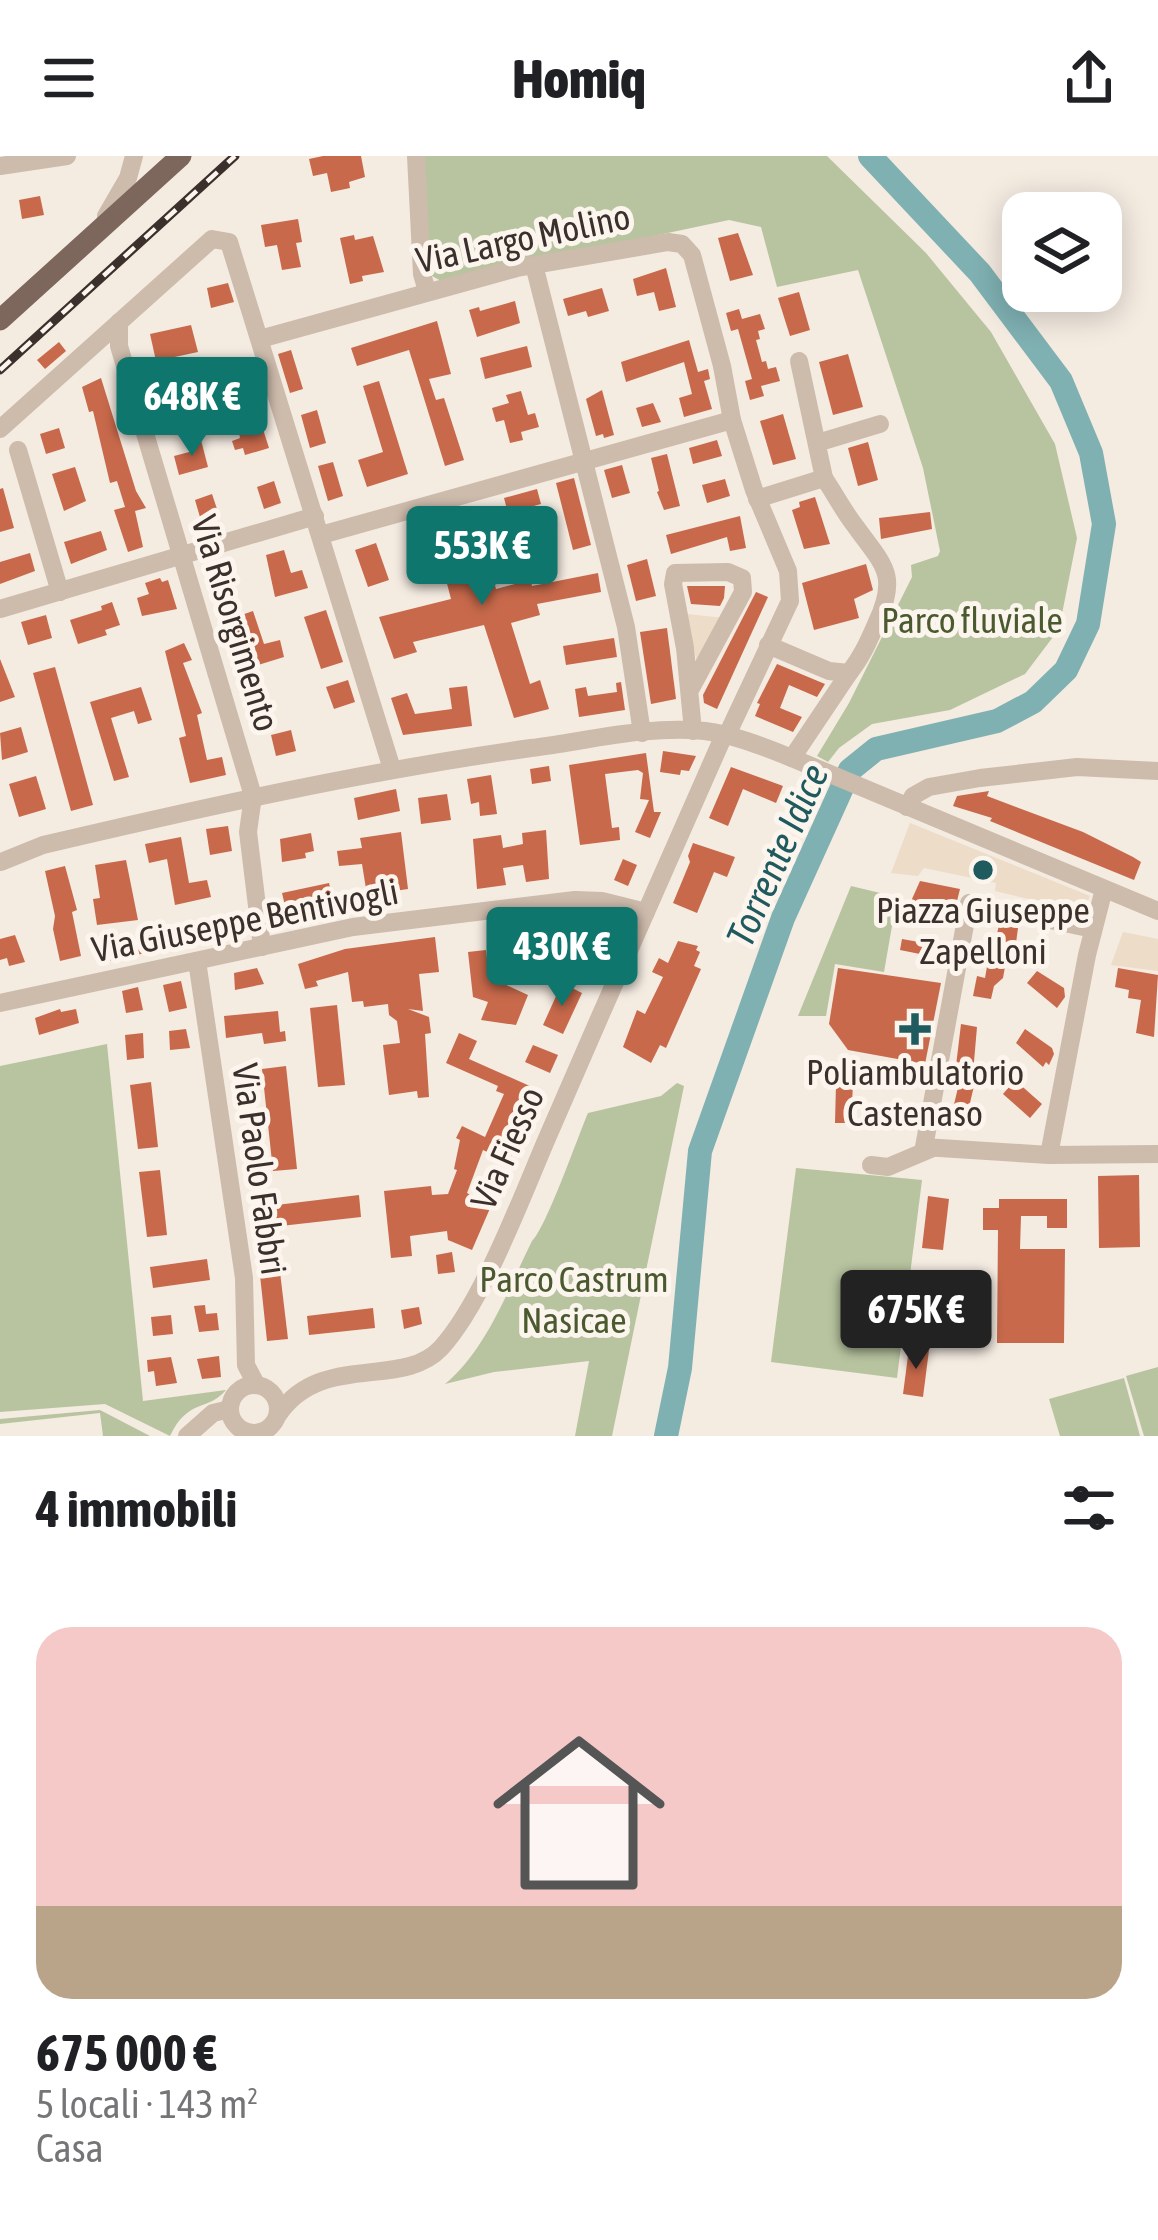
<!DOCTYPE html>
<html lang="it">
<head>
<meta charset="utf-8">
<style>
  :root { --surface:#fff; --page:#f2f2f2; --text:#202124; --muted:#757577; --accent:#0f766e }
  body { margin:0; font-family:"Asap Condensed",sans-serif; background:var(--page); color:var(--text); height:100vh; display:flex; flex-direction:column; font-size:45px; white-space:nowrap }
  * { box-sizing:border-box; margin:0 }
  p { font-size:39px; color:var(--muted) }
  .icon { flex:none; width:66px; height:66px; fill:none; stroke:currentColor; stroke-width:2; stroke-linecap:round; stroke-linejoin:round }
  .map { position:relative; height:1280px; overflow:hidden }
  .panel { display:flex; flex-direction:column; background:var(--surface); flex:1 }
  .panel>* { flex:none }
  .fabs { position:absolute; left:1002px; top:36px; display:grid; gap:24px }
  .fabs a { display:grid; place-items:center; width:120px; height:120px; border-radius:24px; background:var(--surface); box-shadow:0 6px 30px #0003; font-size:60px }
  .price { position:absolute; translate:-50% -102px; padding:0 27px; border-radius:12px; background:var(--accent); color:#fff; font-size:39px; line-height:78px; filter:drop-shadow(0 3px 6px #0008) }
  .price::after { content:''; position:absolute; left:50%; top:72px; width:36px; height:27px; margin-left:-18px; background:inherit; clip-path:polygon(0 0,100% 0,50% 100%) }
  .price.on { background:#222; color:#fff }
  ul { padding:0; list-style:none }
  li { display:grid; align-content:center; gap:24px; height:636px; padding:0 36px }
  li span { display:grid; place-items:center; height:372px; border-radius:36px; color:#555 }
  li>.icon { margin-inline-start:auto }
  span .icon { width:216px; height:216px; fill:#fffc; stroke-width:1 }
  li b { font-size:51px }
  h2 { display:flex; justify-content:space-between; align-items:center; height:144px; padding:0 36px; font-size:51px }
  header { display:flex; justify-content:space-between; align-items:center; height:156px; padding:0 36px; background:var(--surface); font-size:54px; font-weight:800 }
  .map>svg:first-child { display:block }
  .green { fill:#b8c4a0 }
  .plaza { fill:#ecdcc8 }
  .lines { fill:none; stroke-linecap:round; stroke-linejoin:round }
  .river { stroke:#7fb0b2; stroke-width:24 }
  .building { fill:#c8694b }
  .minor { stroke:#cdbbac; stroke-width:18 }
  .major { stroke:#7d675c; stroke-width:21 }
  .rail-casing { stroke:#3b302b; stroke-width:9 }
  .rail { stroke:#fbf5ee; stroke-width:4.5; stroke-dasharray:14; stroke-linecap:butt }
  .poi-dot { fill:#1f5a5e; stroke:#fbf5ee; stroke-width:4.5 }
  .labels { text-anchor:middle; stroke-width:10; stroke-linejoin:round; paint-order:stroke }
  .street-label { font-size:36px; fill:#3b302b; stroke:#fbf5ee }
  .park-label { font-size:36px; fill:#4a5a2e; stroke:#fbf5ee }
  .poi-label { font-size:36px; fill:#3b302b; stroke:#fbf5ee }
  .water-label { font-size:39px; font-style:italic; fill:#1f5a5e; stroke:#fbf5ee }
</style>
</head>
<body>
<header><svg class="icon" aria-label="menu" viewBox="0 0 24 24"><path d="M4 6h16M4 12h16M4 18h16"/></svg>Homiq<svg class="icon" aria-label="share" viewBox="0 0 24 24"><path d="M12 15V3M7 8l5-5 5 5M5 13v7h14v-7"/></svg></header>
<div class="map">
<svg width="1158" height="1280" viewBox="0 0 1158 1280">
  <rect width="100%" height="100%" fill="#f4ebe1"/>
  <!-- green -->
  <g class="green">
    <path d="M422 0H827L926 97 991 176 1055 288 1077 382 1059 473 1025 518 950 554 872 568 839 592 828 606 817 600 849 547 912 421 911 409 938 400 940 395 923 312 858 114 777 131 761 71 729 64 441 125 432 120 429 112Z"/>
    <path d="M851 730 897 741 884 816 835 808 826 860H798Z"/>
    <path d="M107 888 143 1245 226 1234C207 1256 188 1242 170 1280L105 1248 0 1256V910Z"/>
    <path d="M677 927 684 930 612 1280H575L589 1205 494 1216 445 1228C487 1193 508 1133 532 1085 546 1072 577 983 588 957L661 940Z"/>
    <path d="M796 1012 922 1024 897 1222 771 1206Z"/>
    <path d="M1158 1211V1280H1144L1126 1220Z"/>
    <path d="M1124 1222 1140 1280H1060L1049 1243Z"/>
    <path d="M100 1254 150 1280H103L100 1257 0 1268V1263Z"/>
  </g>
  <!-- plaza -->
  <g class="plaza">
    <path d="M687 458 724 462 698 512Z"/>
    <path d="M910 667 1090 740 1083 756 995 735 996 727 924 712 918 720 891 717Z"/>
    <path d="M1123 776 1158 783V815L1111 809Z"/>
  </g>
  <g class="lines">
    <!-- river -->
    <path class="river" d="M666 1280 680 1212 700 995 783 762 850 614 876 593 997 565 1033 546 1066 514 1088 468 1104 368 1091 297 1061 225 980 117 870 0"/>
  </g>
  <!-- building -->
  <g class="building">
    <path d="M323 0H361L365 21 349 26 350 32 331 36 327 17 313 20 309 3Z"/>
    <path d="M40 40 44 59 22 63 19 44Z"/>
    <path d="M298 63 302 86 296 87 301 111 282 114 277 89 265 91 261 69Z"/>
    <path d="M738 77 753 119 730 125 718 82Z"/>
    <path d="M354 79 355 84 373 80 384 116 362 120 363 125 350 128 340 82Z"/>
    <path d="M666 112 676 151 659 155 654 136 637 140 633 123Z"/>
    <path d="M228 127 234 146 211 152 207 132Z"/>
    <path d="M602 132 609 155 588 161 586 155 568 160 563 143Z"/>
    <path d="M799 136 810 174 790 180 778 142Z"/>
    <path d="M515 145 520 167 477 181 469 154 479 151 480 155Z"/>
    <path d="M739 153 742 163 760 158 765 173 758 175 760 183 756 184 762 206 766 205 768 213 776 211 780 225 761 230 764 240 750 244 745 225 752 223 738 173 731 175 726 157Z"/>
    <path d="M437 165 451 218 429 223 436 244 444 242 464 304 445 310 409 194 357 210 351 192Z"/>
    <path d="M191 169 198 196 156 205 150 178Z"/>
    <path d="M689 184 698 216 708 213 710 223 704 225 712 253 684 261 679 242 692 238 684 206 626 226 621 206Z"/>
    <path d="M59 186 66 195 45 213 37 204Z"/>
    <path d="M527 190 532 211 485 223 480 202Z"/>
    <path d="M291 194 303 233 290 237 278 198Z"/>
    <path d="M848 198 863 251 833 259 819 206Z"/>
    <path d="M218 210 223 228 248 220 250 227 255 225 258 237 180 262 173 242 207 231 202 214Z"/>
    <path d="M101 222 136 335 146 352 135 355 143 391 128 396 114 354 125 351 117 325 110 327 93 255 89 256 82 231Z"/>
    <path d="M379 225 408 318 367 331 358 304 383 296 363 230Z"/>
    <path d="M602 234 614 279 604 282 603 278 596 280 586 243Z"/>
    <path d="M521 235 528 259 535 257 539 271 521 276 523 284 510 287 504 264 496 266 492 252 509 247 506 239Z"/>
    <path d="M653 247 661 266 642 271 636 252Z"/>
    <path d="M317 254 326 287 310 292 301 259Z"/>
    <path d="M783 258 796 303 773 309 760 265Z"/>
    <path d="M262 270 269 292 245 299 243 292 235 294 232 285 240 282 239 277Z"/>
    <path d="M59 272 65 292 46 298 40 278Z"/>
    <path d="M201 284 208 311 179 319 174 300 193 295 191 287Z"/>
    <path d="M717 284 722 300 693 308 689 292Z"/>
    <path d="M868 286 878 324 858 330 848 292Z"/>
    <path d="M667 298 680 350 664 354 657 336 659 335 651 302Z"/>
    <path d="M333 306 343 340 328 345 318 310Z"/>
    <path d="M622 309 630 337 612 342 604 314Z"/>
    <path d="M75 311 86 345 64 355 52 318Z"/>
    <path d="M574 322 591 389 573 394 556 327Z"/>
    <path d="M725 323 730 340 707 347 702 329Z"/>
    <path d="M274 325 281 347 264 353 257 331Z"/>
    <path d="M3 332 14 372 0 376V333Z"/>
    <path d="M537 333 541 348 508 357 504 342Z"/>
    <path d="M212 338 220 362 202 368 195 344Z"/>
    <path d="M815 341 830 388 804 393 792 354 800 351 799 346Z"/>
    <path d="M930 356 932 373 881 383 879 362Z"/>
    <path d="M482 357 492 389 484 391 496 433 519 427 516 418 529 415 532 430 598 417 601 436 537 448 540 459 511 467 530 528 540 524 549 553 514 562 484 469 413 486 417 496 394 503 379 461 451 443 445 420 469 413 458 377 438 383 444 401 417 409 408 381Z"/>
    <path d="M740 360 746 392 730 395 727 381 671 398 666 379Z"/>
    <path d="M101 375 107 394 71 408 64 386Z"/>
    <path d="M376 387 389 424 368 431 355 394Z"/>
    <path d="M284 394 291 417 302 414 308 432 275 441 266 399Z"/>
    <path d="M30 397 35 415 0 428V406Z"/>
    <path d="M227 402 238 439 223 444 208 408Z"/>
    <path d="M647 403 656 440 636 445 627 409Z"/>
    <path d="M866 408 873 434 854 443 859 462 814 474 802 427Z"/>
    <path d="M160 422 162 426 168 424 177 453 142 460 137 442 149 438 145 427Z"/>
    <path d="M687 430H725L724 442 720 450 691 448Z"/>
    <path d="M756 436 768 441 717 553 704 547 703 539Z"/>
    <path d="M112 446 120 469 105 474 107 479 78 488 70 464 102 454 101 450Z"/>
    <path d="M326 454 343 506 321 513 304 461Z"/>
    <path d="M253 455 264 488 280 484 284 501 242 514 227 464Z"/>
    <path d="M46 459 52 482 28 489 21 466Z"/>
    <path d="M667 472 676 543 651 548 640 476Z"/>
    <path d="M614 482 617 501 566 509 563 490Z"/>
    <path d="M184 487 192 504 183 507 202 557 197 559 207 604 222 601 226 619 190 627 179 582 186 580 165 495Z"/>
    <path d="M0 503 15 541 0 546Z"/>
    <path d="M777 508 825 528 817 541 789 529 780 552 802 561 793 576 755 560 760 548 757 547Z"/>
    <path d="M55 511 93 649 71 655 33 517Z"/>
    <path d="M348 524 355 546 334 553 326 531Z"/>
    <path d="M621 526 625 554 579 561 575 533 586 531 588 540 617 536 616 527Z"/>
    <path d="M467 530 472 570 403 579 391 542 407 537 415 558 452 553 449 532Z"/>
    <path d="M141 531 152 564 138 568 134 555 111 562 129 621 114 625 90 546Z"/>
    <path d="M21 571 28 596 2 604 0 577Z"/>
    <path d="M291 574 296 595 276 600 271 579Z"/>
    <path d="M663 595 696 600 689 615 681 614 680 619 660 616Z"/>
    <path d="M646 597 654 656H661L650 682 635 676 649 644 640 643 643 617 638 614 605 618 612 672 619 671 620 684 580 689 569 609Z"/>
    <path d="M549 610 551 625 532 628 530 613Z"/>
    <path d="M731 611 783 630 776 647 743 633 728 670 709 662Z"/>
    <path d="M491 619 497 658 480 660 479 646 471 648 467 623Z"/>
    <path d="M36 620 46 653 19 661 9 628Z"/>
    <path d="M396 633 400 655 358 664 354 642Z"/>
    <path d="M989 635 987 640 1083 676 1133 701 1141 706 1134 724 990 665 992 662 953 650 957 640Z"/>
    <path d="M447 638 451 664 421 668 418 642Z"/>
    <path d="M228 670 232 695 210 699 206 673Z"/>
    <path d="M546 674 549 723 526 726 523 709 503 712 506 729 477 733 473 683 501 679 503 692 523 688 522 677Z"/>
    <path d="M401 676 408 733 367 739 362 708 339 710 337 695 362 692 360 682Z"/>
    <path d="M311 677 314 695 305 697 306 702 282 706 280 683Z"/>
    <path d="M181 681 189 727 207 724 211 741 175 749 167 703 149 707 145 688Z"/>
    <path d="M693 687 735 701 727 721 714 716 697 757 673 747 690 706 688 700Z"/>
    <path d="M623 703 637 709 628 730 614 724Z"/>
    <path d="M126 704 138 764 97 769 93 743 100 742 95 709Z"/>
    <path d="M65 710 77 754 72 756 81 800 60 805 53 773 55 760 45 715Z"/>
    <path d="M920 725 960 733 953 761 908 752Z"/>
    <path d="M329 727 334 749 287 758 282 737Z"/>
    <path d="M232 759 236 778 218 782 214 763Z"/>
    <path d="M589 766 608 774 592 814 573 806Z"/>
    <path d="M189 769 193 786 106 806 102 788Z"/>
    <path d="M999 769 1018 772 1016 787 1011 786 1008 794 1003 822 994 830 991 843 973 840 977 820 985 822 992 782H996Z"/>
    <path d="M15 779 25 806 9 810 7 802 0 804V783Z"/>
    <path d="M435 781 439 816 419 818 423 855 408 853 429 861 431 877 425 878 429 941 418 942 417 935 389 939 383 889 400 887 397 865 389 859 388 848 364 851 363 845 352 846 348 816 316 825 318 830 305 833 298 808 345 793Z"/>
    <path d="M902 783 947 791 945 803 900 794Z"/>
    <path d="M678 785 698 790 696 794 700 796 694 810 701 813 666 892 660 889 651 907 623 891 637 854 645 858 663 821 652 816 659 802 668 807Z"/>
    <path d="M486 794 489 821 528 839 516 869 481 864 488 846 473 841 468 796Z"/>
    <path d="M257 812 264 828 235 834 234 817Z"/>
    <path d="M838 812 941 827 925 908 848 894 829 868Z"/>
    <path d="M1118 812 1158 819 1154 881 1136 877 1141 844 1128 842 1129 834 1115 831Z"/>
    <path d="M1037 815 1064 832 1065 841 1057 852 1027 827Z"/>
    <path d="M181 825 187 852 169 856 163 829Z"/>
    <path d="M562 827 582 837 563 878 543 869Z"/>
    <path d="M138 831 143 854 126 857 122 835Z"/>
    <path d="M337 849 345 929 318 931 310 852Z"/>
    <path d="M60 853 61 856 76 853 79 867 39 879 35 862Z"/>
    <path d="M278 855 280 876 285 875 286 885 264 888 262 877 226 882 224 860Z"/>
    <path d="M961 868 977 871 973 917H977L966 964 951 961 961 919 955 918Z"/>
    <path d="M186 873 190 892 170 894 169 875Z"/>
    <path d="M1025 873 1052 892 1054 898 1049 909 1046 906 1043 911 1016 887Z"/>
    <path d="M143 877 144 902 127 904 125 879Z"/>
    <path d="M459 877 477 885 469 903 541 935 509 1006 483 994 467 1037 491 1050 472 1094 448 1084 447 1075 410 1080 412 1100 391 1102 384 1035 431 1030 432 1039 448 1038 457 1014 454 1013 460 984 456 982 462 970 485 981 504 938 496 935 498 930 446 907Z"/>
    <path d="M533 889 558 899 550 917 525 906Z"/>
    <path d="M286 910 297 1013 273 1015 262 913Z"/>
    <path d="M1015 924 1042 948 1030 962 1003 938Z"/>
    <path d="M151 926 158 991 138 993 130 929Z"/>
    <path d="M836 928H853L851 967H835Z"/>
    <path d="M160 1014 167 1079 147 1081 139 1016Z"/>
    <path d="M1139 1019 1140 1091 1099 1092 1098 1020Z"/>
    <path d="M359 1039 361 1061 253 1073 251 1052Z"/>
    <path d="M928 1040 949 1043 943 1094 922 1092Z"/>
    <path d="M999 1043H1067V1072H1047V1060H1021L1020 1093H1065L1064 1187H997L998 1074H983V1052H999Z"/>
    <path d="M452 1096 455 1116 438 1118 436 1099Z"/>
    <path d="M207 1103 210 1124 153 1132 150 1111Z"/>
    <path d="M280 1116 288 1183 267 1185 260 1119Z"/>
    <path d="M205 1149 206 1158 217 1157 219 1174 199 1176 194 1150Z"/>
    <path d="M419 1151 422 1168 404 1173 401 1154Z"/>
    <path d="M373 1152 375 1172 309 1179 307 1160Z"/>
    <path d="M171 1159 173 1178 153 1180 151 1161Z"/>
    <path d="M909 1192 929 1194 923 1241 903 1238Z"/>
    <path d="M219 1200 221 1221 202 1223 197 1203Z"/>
    <path d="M171 1201 177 1227 156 1230 154 1215 148 1216 147 1204Z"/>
  </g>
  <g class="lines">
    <!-- minor -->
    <g class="minor">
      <path d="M416 0 422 118 427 135"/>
      <path d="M0 10 67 0"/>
      <path d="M106 60 128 22 134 0"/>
      <path d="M534 109 626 471 642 577"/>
      <path d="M119 166V190L253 640 248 676 262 791"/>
      <path d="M260 183 517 112 668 86 682 88 692 99 722 210 732 264 754 334 788 415 790 445 727 579"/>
      <path d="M799 205 824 322"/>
      <path d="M0 273 212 83 229 86 392 613"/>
      <path d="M817 287 880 268"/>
      <path d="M18 294 60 436"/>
      <path d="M757 343 824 322C835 338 844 356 856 371 883 409 899 418 877 466 869 484 862 501 849 517L829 515 768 489"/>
      <path d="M321 379 732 264"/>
      <path d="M0 453 315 360"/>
      <path d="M690 534 743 436 742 422 728 416 675 417 673 428 685 492 693 575"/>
      <path d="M792 602 849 517"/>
      <path d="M907 651 913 640 929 631 980 622 1077 611 1158 615"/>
      <path d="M1 706 43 689C205 651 366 615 531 592 587 585 648 569 705 575 735 579 764 591 792 602L1158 755"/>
      <path d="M1093 773 969 747 924 991 1049 999 1158 998"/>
      <path d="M197 805 244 1122 246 1209 256 1228"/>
      <path d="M0 847 353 771 575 744 602 745 646 756"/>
      <path d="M1049 999 1087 799 1104 733"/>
      <path d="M871 1009 888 1011 933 992"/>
      <circle cx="254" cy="1253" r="24"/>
      <path d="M278 1259C321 1195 402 1234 441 1192 483 1146 522 1040 548 980 606 846 665 712 724 579"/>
      <path d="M187 1280 213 1257 230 1253"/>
    </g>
    <!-- major -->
    <path class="major" d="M0 164 181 0"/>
    <defs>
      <path id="rail" d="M0 214 235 0"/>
    </defs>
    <!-- rail casing -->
    <use href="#rail" class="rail-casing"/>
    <!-- rail -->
    <use href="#rail" class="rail"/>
  </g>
  <!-- markers -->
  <g class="poi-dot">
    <circle cx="983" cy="714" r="12"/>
    <path d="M909 855h12v12h12v12h-12v12h-12v-12h-12v-12h12z"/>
  </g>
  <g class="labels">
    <!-- street labels -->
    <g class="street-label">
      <text transform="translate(523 82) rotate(-12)" y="13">Via Largo Molino</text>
      <text transform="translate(236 467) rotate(73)" y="13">Via Risorgimento</text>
      <text transform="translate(245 764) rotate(-11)" y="13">Via Giuseppe Bentivogli</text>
      <text transform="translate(507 992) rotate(-66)" y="13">Via Fiesso</text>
      <text transform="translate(260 1013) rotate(82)" y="13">Via Paolo Fabbri</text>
    </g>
    <!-- park labels -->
    <g class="park-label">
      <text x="972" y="477">Parco fluviale</text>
      <text x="574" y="1136">Parco Castrum<tspan x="574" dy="41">Nasicae</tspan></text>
    </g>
    <!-- poi labels -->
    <g class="poi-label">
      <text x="983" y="767">Piazza Giuseppe<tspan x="983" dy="41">Zapelloni</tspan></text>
      <text x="915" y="929">Poliambulatorio<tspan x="915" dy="41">Castenaso</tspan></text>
    </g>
    <!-- water labels -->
    <g class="water-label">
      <text transform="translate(777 699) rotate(-66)" y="14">Torrente Idice</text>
    </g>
  </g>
</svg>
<div class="fabs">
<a><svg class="icon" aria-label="layers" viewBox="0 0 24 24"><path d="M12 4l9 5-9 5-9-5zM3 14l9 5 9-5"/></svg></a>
</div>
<b class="price" style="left:192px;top:303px">648K €</b>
<b class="price" style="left:482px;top:452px">553K €</b>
<b class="price" style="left:562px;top:853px">430K €</b>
<b class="price on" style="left:916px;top:1216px">675K €</b>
</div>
<section class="panel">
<h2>4 immobili<svg class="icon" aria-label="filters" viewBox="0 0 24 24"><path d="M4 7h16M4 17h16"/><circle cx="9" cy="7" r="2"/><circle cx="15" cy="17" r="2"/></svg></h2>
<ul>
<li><span style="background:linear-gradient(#f6c9c9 75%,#b9a48a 0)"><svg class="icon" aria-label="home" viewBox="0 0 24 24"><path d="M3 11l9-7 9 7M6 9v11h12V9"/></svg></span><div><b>675 000 €</b><p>5 locali · 143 m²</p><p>Casa</p></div></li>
</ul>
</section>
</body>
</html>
